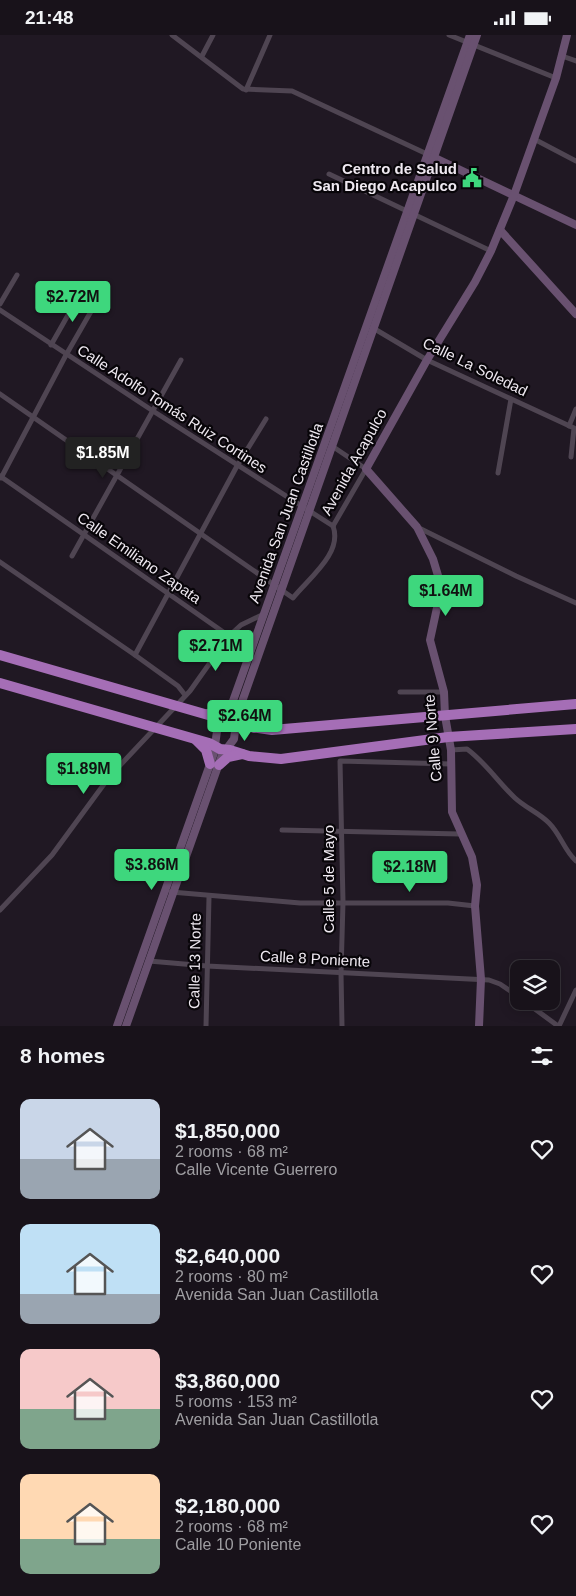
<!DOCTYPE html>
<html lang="en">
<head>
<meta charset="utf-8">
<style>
  :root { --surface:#18121a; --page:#211b23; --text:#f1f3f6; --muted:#9f9ea2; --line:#363239; --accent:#3ed77d }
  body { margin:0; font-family:Arial,sans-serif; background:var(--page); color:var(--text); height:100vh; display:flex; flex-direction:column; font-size:19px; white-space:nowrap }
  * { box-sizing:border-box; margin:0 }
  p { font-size:16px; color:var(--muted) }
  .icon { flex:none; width:28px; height:28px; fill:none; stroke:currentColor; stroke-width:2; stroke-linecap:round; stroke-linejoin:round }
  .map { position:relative; height:991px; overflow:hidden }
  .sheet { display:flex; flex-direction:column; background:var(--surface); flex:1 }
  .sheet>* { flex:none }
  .buttons { position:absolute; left:510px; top:925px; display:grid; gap:10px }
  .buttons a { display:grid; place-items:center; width:50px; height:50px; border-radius:10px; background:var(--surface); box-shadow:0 2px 12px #0003,0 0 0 1px var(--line); font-size:25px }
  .price { position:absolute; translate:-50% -42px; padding:0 11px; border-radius:5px; background:var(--accent); color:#111; font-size:16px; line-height:32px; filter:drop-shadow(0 1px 2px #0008) }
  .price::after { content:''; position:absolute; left:50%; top:30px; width:15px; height:11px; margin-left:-8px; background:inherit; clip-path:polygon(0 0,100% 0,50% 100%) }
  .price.on { background:#222; color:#fff }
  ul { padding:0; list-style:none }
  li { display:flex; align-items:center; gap:15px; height:125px; padding:0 20px }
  li span { display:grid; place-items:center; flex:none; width:140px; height:100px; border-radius:10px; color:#555 }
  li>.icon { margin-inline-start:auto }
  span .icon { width:60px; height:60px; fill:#fffc; stroke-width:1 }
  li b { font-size:21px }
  h2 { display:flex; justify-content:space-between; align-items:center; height:60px; padding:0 20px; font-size:21px }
  .status { display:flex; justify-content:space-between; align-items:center; height:35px; padding:0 25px; background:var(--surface); direction:ltr }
  .status svg { height:14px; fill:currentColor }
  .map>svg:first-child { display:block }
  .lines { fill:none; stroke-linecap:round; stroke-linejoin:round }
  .street { stroke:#4f4552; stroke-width:5 }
  .secondary { stroke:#695170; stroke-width:8 }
  .highway { stroke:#a56eb6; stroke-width:10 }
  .labels { text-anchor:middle; stroke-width:4.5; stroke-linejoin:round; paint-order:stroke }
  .poi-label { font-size:15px; font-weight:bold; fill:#efe9f1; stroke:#080509; text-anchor:end }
  .street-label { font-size:15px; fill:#efe9f1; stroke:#080509 }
</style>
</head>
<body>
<div class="status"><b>21:48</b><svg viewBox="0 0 49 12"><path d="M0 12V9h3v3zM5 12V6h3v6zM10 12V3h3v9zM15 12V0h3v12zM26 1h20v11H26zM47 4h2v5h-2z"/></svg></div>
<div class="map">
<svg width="576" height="991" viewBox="0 0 576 991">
  <rect width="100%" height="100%" fill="#201823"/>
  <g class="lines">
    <!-- street -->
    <g class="street">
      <path d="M172 0 243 54 292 56 427 119"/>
      <path d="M449 0 556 43"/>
      <path d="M202 21 213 0"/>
      <path d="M562 21 576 26"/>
      <path d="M246 55 270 0"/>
      <path d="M534 104 576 126"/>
      <path d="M329 139 491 216"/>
      <path d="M0 269 17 240"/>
      <path d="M0 275 153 376 333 491"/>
      <path d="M373 293 427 325 574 393 571 422"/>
      <path d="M51 310 76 266"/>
      <path d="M0 359 293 563C309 543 343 518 333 491"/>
      <path d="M569 391 576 374"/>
      <path d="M332 411 366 434 333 491"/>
      <path d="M498 438 511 364"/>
      <path d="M0 441 229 601"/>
      <path d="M1 443 66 320 97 266"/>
      <path d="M417 492 516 541 576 568"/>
      <path d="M72 521 181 325"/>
      <path d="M0 527 135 620 178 651 185 660"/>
      <path d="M135 620 237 431 266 384"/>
      <path d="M400 657H444"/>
      <path d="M451 715 467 714C486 728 498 747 515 763 526 773 539 778 549 788 561 800 564 815 576 826"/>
      <path d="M282 795 460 799"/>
      <path d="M171 857 300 868H448L475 871"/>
      <path d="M0 875 52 820 110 741 190 656 229 601 241 590 264 579"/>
      <path d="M149 926 207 931 489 945 500 949 519 962"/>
      <path d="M529 933V934"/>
      <path d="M524 966 558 991"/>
      <path d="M206 991 209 862"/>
      <path d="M342 991 341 938 343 867 340 726 451 729"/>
      <path d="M559 991 576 955"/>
    </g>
    <!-- secondary -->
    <g class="secondary">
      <path d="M431 121 576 190"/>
      <path d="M500 195 576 279"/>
      <path d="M117 991 214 718 217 696 228 680 470 0"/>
      <path d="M126 991 222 720 234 704 237 681 477 0"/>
      <path d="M479 991 481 944 475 871 477 850 472 822 452 777 451 715 445 681 444 657 430 605 438 568 439 544 433 524 417 492 366 434 427 325 475 247 491 216 514 160 556 43 567 0"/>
    </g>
    <!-- highway -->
    <g class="highway">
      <path d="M0 620 222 684 231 685 243 691 272 695 576 669"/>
      <path d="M0 648 209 708 220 714 230 715 249 721 281 724 448 702 576 694"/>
      <path d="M241 671 245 684 254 693"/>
      <path d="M208 679 222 677 232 671"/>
      <path d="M196 705 206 715 210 729"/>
      <path d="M219 730 228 722 242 719"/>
    </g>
  </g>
  <!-- icons -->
  <defs>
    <symbol id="civic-bare" viewBox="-9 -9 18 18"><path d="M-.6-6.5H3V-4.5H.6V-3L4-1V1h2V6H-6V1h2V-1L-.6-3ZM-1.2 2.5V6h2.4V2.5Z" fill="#3ed77d" stroke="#080509" stroke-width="2.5" paint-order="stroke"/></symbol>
  </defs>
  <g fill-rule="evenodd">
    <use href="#civic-bare" x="458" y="129" width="28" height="28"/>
  </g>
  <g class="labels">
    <!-- poi labels -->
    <g class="poi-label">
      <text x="457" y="139">Centro de Salud<tspan x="457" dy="17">San Diego Acapulco</tspan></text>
    </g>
    <!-- street labels -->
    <g class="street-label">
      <text transform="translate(475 332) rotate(26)" y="5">Calle La Soledad</text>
      <text transform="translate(172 374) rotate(33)" y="5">Calle Adolfo Tomás Ruiz Cortines</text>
      <text transform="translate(354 427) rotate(-61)" y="5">Avenida Acapulco</text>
      <text transform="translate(286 478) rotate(-70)" y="5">Avenida San Juan Castillotla</text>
      <text transform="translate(139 523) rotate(35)" y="5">Calle Emiliano Zapata</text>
      <text transform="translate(433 703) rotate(-95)" y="5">Calle 9 Norte</text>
      <text transform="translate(329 844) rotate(-90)" y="5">Calle 5 de Mayo</text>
      <text transform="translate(315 924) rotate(3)" y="5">Calle 8 Poniente</text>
      <text transform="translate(195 926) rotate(-89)" y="5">Calle 13 Norte</text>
    </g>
  </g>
</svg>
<div class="buttons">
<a><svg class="icon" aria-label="layers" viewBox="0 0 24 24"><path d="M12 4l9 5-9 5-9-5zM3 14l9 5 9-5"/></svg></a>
</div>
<b class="price" style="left:73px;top:288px">$2.72M</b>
<b class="price on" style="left:103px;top:444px">$1.85M</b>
<b class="price" style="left:446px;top:582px">$1.64M</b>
<b class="price" style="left:216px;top:637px">$2.71M</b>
<b class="price" style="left:245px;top:707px">$2.64M</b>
<b class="price" style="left:84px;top:760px">$1.89M</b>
<b class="price" style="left:152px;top:856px">$3.86M</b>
<b class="price" style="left:410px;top:858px">$2.18M</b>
</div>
<section class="sheet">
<h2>8 homes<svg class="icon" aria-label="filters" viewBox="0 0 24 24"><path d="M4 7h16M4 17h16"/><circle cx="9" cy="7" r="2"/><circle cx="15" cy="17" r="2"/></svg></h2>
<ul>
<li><span style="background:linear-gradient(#c9d6e8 60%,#9aa5b1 0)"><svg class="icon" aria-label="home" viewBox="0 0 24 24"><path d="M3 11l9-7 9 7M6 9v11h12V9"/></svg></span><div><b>$1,850,000</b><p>2 rooms · 68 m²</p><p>Calle Vicente Guerrero</p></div><svg class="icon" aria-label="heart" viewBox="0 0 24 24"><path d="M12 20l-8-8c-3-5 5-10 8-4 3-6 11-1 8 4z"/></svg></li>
<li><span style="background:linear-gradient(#bfe0f5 70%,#9aa5b1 0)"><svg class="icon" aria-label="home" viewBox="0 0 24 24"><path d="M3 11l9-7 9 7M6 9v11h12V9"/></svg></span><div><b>$2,640,000</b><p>2 rooms · 80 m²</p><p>Avenida San Juan Castillotla</p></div><svg class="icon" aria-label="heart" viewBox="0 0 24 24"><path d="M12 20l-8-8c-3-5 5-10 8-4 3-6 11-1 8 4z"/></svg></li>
<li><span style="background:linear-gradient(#f6c9c9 60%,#7fa58c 0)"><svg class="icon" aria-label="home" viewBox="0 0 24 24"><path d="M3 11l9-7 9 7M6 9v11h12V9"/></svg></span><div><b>$3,860,000</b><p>5 rooms · 153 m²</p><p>Avenida San Juan Castillotla</p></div><svg class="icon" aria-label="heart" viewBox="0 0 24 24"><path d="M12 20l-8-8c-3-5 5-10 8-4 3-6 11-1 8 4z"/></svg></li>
<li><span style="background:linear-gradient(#ffd9b3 65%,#7fa58c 0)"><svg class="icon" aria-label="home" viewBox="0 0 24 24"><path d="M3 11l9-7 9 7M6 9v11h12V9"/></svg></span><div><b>$2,180,000</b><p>2 rooms · 68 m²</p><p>Calle 10 Poniente</p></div><svg class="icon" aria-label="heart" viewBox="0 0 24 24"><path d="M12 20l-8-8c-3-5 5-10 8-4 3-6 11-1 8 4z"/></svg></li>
</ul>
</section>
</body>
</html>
